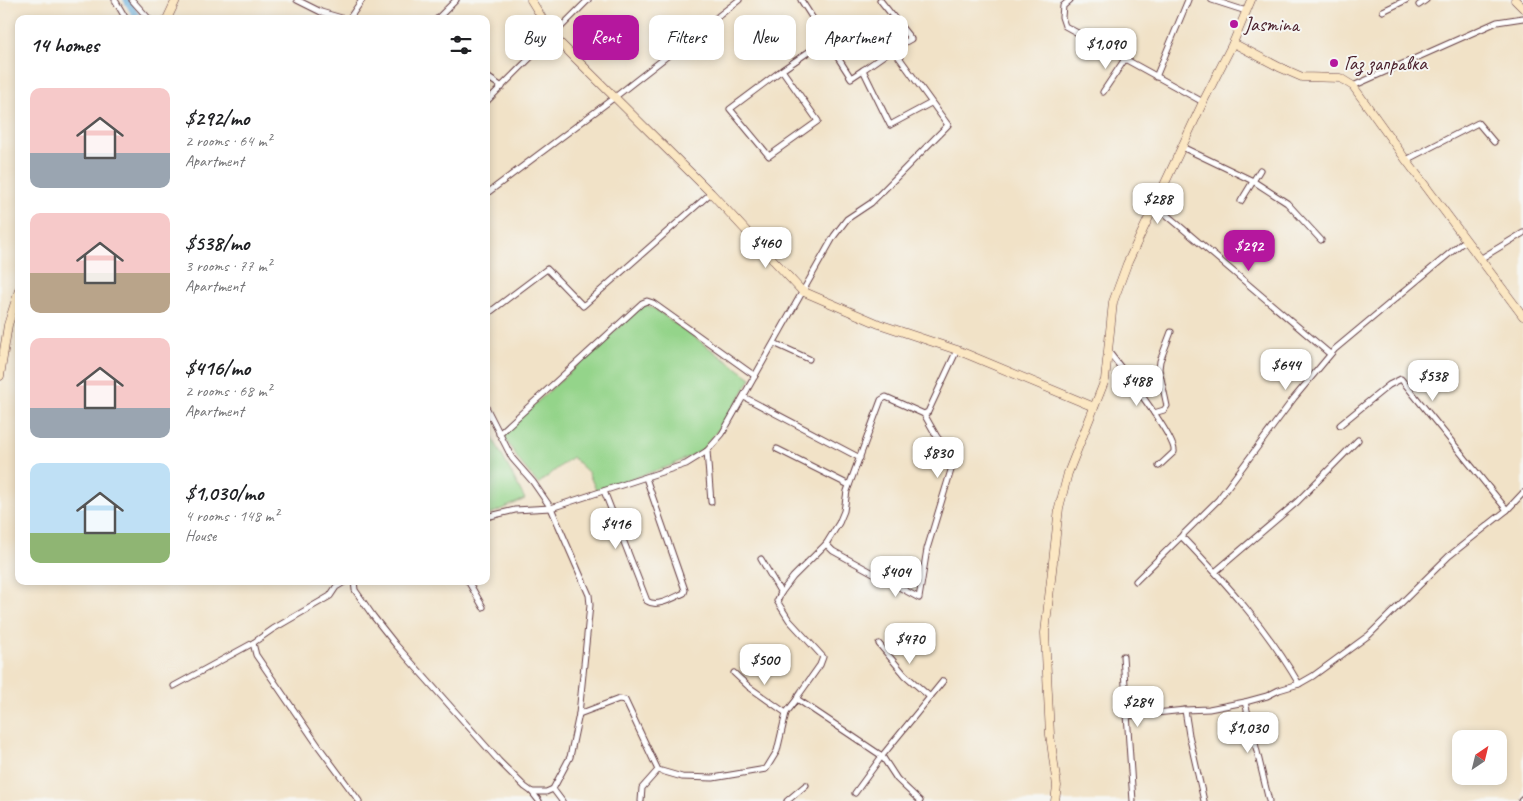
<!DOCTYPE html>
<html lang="en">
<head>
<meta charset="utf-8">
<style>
  :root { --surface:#fff; --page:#f6f6f6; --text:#202124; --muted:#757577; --accent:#b5179e }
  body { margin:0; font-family:Caveat,sans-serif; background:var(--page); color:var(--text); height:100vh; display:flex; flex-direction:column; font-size:19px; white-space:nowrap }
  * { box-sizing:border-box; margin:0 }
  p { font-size:16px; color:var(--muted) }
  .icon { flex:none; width:28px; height:28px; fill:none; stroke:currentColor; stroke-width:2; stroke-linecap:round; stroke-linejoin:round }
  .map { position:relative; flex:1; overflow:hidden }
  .details { position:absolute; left:15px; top:15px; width:475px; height:570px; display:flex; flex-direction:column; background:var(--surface); border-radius:10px; box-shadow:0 2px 8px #0003 }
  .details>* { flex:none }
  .guide { position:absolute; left:505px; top:15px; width:475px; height:45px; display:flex; gap:10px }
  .needle { width:32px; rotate:35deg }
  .controls { position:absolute; left:1452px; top:730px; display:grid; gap:10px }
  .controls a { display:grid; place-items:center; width:55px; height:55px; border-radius:10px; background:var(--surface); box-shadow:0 2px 8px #0003; font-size:25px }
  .price { position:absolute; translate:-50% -42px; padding:0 11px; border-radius:10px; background:#fff; color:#222; font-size:16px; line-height:32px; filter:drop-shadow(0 1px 2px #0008) }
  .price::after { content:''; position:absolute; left:50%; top:30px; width:15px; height:11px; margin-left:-8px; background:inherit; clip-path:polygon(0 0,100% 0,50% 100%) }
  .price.active { background:var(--accent); color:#fff }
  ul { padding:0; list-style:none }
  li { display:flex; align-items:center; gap:15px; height:125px; padding:0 15px }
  li span { display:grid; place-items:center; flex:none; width:140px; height:100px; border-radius:10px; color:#555 }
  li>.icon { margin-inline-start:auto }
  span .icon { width:60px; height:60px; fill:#fffc; stroke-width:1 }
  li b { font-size:21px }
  h2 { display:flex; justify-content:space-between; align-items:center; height:60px; padding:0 15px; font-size:21px }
  .pill { padding:0 18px; border-radius:10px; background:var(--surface); box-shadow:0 2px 8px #0003; font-size:18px; line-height:45px }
  .pill.active { background:var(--accent); color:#fff }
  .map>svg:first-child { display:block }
  .green { fill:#94d48a; stroke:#6f7a5a }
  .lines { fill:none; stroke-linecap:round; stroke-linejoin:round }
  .canal { stroke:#65addc; stroke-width:7 }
  .street-casing { stroke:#633c42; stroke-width:7 }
  .secondary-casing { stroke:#633c42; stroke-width:9 }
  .street { stroke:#fff; stroke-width:5 }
  .secondary { stroke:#fbe7c3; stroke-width:8 }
  .poi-dot { fill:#b5179e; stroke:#f6f6f2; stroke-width:2 }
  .labels { text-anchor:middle; stroke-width:4; stroke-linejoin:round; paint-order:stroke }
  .poi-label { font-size:20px; fill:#4a1f2b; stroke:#f6f6f2; text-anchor:start }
</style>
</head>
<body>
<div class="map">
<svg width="1523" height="801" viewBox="0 0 1523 801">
  <rect width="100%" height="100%" fill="#f6f6f2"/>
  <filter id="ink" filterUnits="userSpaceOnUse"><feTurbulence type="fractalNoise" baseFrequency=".02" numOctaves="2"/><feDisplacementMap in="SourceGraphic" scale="10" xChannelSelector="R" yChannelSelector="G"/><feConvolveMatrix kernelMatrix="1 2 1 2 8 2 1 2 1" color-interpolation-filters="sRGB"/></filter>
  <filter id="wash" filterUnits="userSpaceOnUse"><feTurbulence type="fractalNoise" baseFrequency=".0096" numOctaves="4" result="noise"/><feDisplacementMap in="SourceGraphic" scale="20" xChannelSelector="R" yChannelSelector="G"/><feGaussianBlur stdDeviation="1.12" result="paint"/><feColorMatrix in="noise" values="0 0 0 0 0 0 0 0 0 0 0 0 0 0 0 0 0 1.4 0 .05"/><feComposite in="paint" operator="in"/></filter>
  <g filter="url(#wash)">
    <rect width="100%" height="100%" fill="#f1e2c7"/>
    <!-- green -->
    <g class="green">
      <path d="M646 305 655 309 751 378 727 419 701 451 670 466 596 490 588 472 572 457 538 484 520 462 502 434 638 310Z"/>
      <path d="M486 425 525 499 486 516Z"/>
    </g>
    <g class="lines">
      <!-- canal -->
      <path class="canal" d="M127 0 138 19"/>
    </g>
  </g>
  <g filter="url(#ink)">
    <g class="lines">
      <defs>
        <g id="street">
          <path d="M115 0 126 19"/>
          <path d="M132 0 149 19"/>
          <path d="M297 0 321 12 345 19"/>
          <path d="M801 0 851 78 863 70 890 125 931 103"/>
          <path d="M880 0 911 39 893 49"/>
          <path d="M1070 0 1063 6 1062 17 1065 26 1203 102"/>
          <path d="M1212 0 1246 11"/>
          <path d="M1419 5 1426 0"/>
          <path d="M1383 11 1406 0"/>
          <path d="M349 19 362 0"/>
          <path d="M437 19 456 0"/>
          <path d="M782 70 818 121 769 156 730 109 782 70 826 40"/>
          <path d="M486 76 502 87"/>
          <path d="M1156 77 1188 0"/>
          <path d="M1353 86 1497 22 1523 18"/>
          <path d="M1103 92 1125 59"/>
          <path d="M486 102 588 0"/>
          <path d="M1182 147 1253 181 1287 203 1321 240"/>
          <path d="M1406 160 1478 123 1494 142"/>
          <path d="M486 194 615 97 739 0"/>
          <path d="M1241 201 1260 170"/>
          <path d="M1155 205 1330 354"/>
          <path d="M1480 259 1523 233"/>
          <path d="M486 315 547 269 583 306 711 193"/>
          <path d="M774 343 809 359"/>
          <path d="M1108 351C1119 365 1177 439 1174 452L1159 466"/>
          <path d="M744 397 860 458"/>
          <path d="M486 407 512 458 533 482 551 508 589 595 590 605 579 714 570 757 553 789 562 801"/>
          <path d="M1154 413 1164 410 1167 406 1159 369 1160 361 1171 332"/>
          <path d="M1340 425 1389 385 1401 379 1507 510"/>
          <path d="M499 434 642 303 647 301 653 303 755 376"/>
          <path d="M777 449 849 485"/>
          <path d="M707 451 711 502"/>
          <path d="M604 491 647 601C657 608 673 598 684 593L685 590 646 478"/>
          <path d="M486 517 515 510 551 508 686 464 707 451 722 434 834 236 847 219 871 203 948 125 893 49 863 70"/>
          <path d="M1183 534V538C1226 583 1268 630 1299 684L1313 676 1369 635 1449 556 1507 510 1523 493"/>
          <path d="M826 544 833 551 919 598 927 549 955 457 937 437 924 414"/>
          <path d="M761 559 781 593"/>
          <path d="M1215 572 1297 502 1358 440"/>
          <path d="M354 581 355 590 373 616 396 645 499 761 525 787 532 792H546L553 789"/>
          <path d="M468 581 483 607"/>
          <path d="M1136 581 1218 500 1294 398 1335 349 1462 243 1468 242"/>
          <path d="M253 643 256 655 319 747 359 801"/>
          <path d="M879 644 905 675 930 697"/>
          <path d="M1123 656 1133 801"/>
          <path d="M734 673 749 687 786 713 797 699"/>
          <path d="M174 686 253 643 273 629 330 596 336 587 346 581"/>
          <path d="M1245 702 1269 801"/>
          <path d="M1185 710 1209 709 1245 702 1267 696 1279 690 1299 684"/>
          <path d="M579 714 619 699 625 700 658 770 682 777 713 778 766 769 777 751 786 713"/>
          <path d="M1127 716 1185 710 1189 735 1204 801"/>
          <path d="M532 792 539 801"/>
          <path d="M855 793 882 756 943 681"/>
          <path d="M641 801 642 788 658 770"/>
          <path d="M787 801 806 785"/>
          <path d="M920 801 897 779 882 756 797 699 798 696 820 665 823 657 789 620 777 601 781 593 793 577 826 544 839 523 844 511 847 491 881 400 886 397 924 414 928 412 957 350"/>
          <path d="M1521 801 1523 799"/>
        </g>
        <g id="secondary">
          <path d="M531 0 553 36 711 193 802 291 879 324 957 350 1094 407"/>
          <path d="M1515 0 1523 8"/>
          <path d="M167 19 176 0"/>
          <path d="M1233 43 1279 67 1302 77 1340 78 1353 86 1406 160 1523 316"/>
          <path d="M0 376 8 325 19 290"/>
          <path d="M1055 801 1057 786 1050 735 1045 633 1059 508 1068 473 1105 380 1113 302 1127 264 1203 102 1233 43 1251 0"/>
        </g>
      </defs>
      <!-- street casing -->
      <use href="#street" class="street-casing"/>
      <!-- secondary casing -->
      <use href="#secondary" class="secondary-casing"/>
      <!-- street -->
      <use href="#street" class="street"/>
      <!-- secondary -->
      <use href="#secondary" class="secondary"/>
    </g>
  </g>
  <!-- markers -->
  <g class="poi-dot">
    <circle cx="1234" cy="24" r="5"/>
    <circle cx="1334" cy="63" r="5"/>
  </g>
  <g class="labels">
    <!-- poi labels -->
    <g class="poi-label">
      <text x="1244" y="31">Jasmina</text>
      <text x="1344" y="70">Газ заправка</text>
    </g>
  </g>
</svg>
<div class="controls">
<a><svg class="needle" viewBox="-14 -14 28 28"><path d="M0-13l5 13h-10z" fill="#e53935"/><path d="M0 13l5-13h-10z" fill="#757577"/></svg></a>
</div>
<b class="price" style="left:1106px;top:70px">$1,090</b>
<b class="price" style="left:1158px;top:225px">$288</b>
<b class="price" style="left:766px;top:269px">$460</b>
<b class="price active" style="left:1249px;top:272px">$292</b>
<b class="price" style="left:1286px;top:391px">$644</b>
<b class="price" style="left:1433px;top:402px">$538</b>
<b class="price" style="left:1137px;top:407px">$488</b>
<b class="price" style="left:938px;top:479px">$830</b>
<b class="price" style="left:616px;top:550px">$416</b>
<b class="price" style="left:896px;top:598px">$404</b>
<b class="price" style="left:910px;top:665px">$470</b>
<b class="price" style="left:765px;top:686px">$500</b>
<b class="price" style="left:1138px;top:728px">$284</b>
<b class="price" style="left:1248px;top:754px">$1,030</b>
<div class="guide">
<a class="pill">Buy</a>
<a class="pill active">Rent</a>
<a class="pill">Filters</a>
<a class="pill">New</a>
<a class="pill">Apartment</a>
</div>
<section class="details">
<h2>14 homes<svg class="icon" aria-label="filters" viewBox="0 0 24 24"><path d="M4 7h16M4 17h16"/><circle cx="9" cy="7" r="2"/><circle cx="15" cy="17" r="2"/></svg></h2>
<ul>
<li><span style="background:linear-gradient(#f6c9c9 65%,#9aa5b1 0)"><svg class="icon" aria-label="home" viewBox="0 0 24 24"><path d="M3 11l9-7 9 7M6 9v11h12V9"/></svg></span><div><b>$292/mo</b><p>2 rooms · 64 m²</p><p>Apartment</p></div></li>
<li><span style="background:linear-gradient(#f6c9c9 60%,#b9a48a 0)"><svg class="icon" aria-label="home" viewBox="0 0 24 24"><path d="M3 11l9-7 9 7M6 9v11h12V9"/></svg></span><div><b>$538/mo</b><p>3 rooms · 77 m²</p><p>Apartment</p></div></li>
<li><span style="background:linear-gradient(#f6c9c9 70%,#9aa5b1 0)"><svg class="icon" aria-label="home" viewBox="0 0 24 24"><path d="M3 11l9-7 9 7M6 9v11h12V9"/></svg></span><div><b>$416/mo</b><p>2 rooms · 68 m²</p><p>Apartment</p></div></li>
<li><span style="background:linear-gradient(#bfe0f5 70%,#8fb573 0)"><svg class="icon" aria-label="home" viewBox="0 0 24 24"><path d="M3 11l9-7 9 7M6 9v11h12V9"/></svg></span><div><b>$1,030/mo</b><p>4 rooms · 148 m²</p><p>House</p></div></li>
</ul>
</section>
</div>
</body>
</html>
